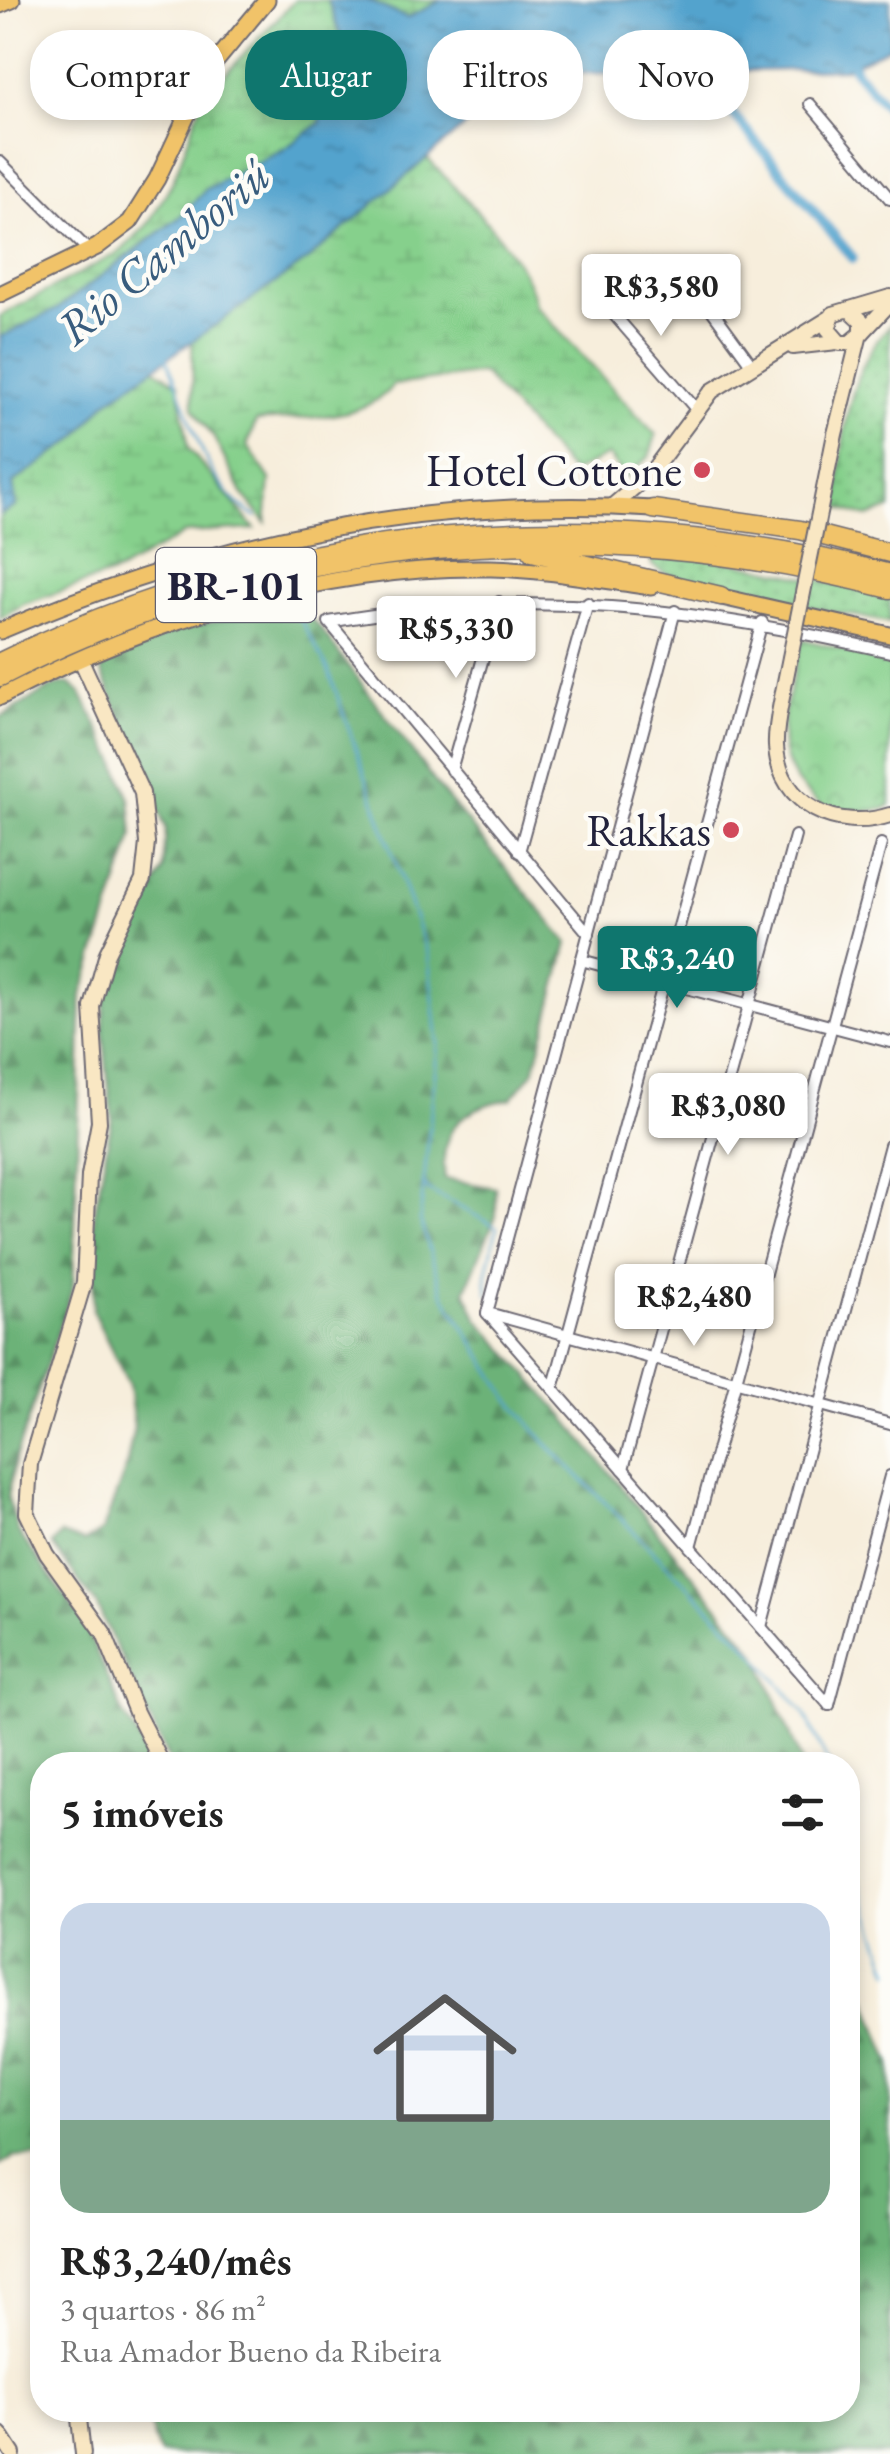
<!DOCTYPE html>
<html lang="pt">
<head>
<meta charset="utf-8">
<style>
  :root { --surface:#fff; --page:#f2f2f2; --text:#222; --muted:#767676; --accent:#0f766e }
  body { margin:0; font-family:"EB Garamond",serif; background:var(--page); color:var(--text); height:100vh; display:flex; flex-direction:column; font-size:38px; white-space:nowrap }
  * { box-sizing:border-box; margin:0 }
  p { font-size:32px; color:var(--muted) }
  .icon { flex:none; width:55px; height:55px; fill:none; stroke:currentColor; stroke-width:2; stroke-linecap:round; stroke-linejoin:round }
  .map { position:relative; flex:1; overflow:hidden }
  .side { position:absolute; left:30px; top:1752px; width:830px; height:670px; display:flex; flex-direction:column; background:var(--surface); border-radius:40px; box-shadow:0 5px 15px #0003 }
  .side>* { flex:none }
  .top-card { position:absolute; left:30px; top:30px; width:830px; height:90px; display:flex; gap:20px }
  .price { position:absolute; translate:-50% -85px; padding:0 22px; border-radius:10px; background:#fff; color:#222; font-size:32px; line-height:65px; filter:drop-shadow(0 2px 5px #0008) }
  .price::after { content:''; position:absolute; left:50%; top:60px; width:30px; height:22px; margin-left:-15px; background:inherit; clip-path:polygon(0 0,100% 0,50% 100%) }
  .price.active { background:var(--accent); color:#fff }
  ul { padding:0; list-style:none }
  li { display:grid; align-content:center; gap:20px; height:530px; padding:0 30px }
  li span { display:grid; place-items:center; height:310px; border-radius:30px; color:#555 }
  li>.icon { margin-inline-start:auto }
  span .icon { width:180px; height:180px; fill:#fffc; stroke-width:1 }
  li b { font-size:42px }
  h2 { display:flex; justify-content:space-between; align-items:center; height:120px; padding:0 30px; font-size:42px }
  .chip { padding:0 35px; border-radius:40px; background:var(--surface); box-shadow:0 5px 15px #0003; font-size:35px; line-height:90px }
  .chip.active { background:var(--accent); color:#fff }
  .map>svg:first-child { display:block }
  .grass { fill:url(#grass-dots); stroke:#547964; stroke-width:2.5 }
  .forest { fill:url(#forest-firs); stroke:#476a5a; stroke-width:2.5 }
  .wetland { fill:url(#wetland-marsh); stroke:#547964; stroke-width:2.5 }
  .park { fill:url(#park-crowns); stroke:#547964; stroke-width:2.5 }
  .water { fill:url(#water-ripples); stroke:#3a6284; stroke-width:2.5 }
  .lines { fill:none; stroke-linecap:round; stroke-linejoin:round }
  .stream { stroke:#53a3cd; stroke-width:2.5 }
  .canal { stroke:#53a3cd; stroke-width:10 }
  .street-casing { stroke:#6d6973; stroke-width:14 }
  .secondary-casing { stroke:#6d6973; stroke-width:18 }
  .primary-casing { stroke:#6d6973; stroke-width:19 }
  .highway-casing { stroke:#6d6973; stroke-width:21 }
  .street { stroke:#fff; stroke-width:10 }
  .secondary { stroke:#f9e7c3; stroke-width:14 }
  .primary { stroke:#f1c369; stroke-width:15 }
  .highway { stroke:#f1c369; stroke-width:18 }
  .secondary-bridge-casing { stroke:#6d6973; stroke-width:18; stroke-linecap:butt }
  .secondary-bridge { stroke:#f9e7c3; stroke-width:14 }
  .poi-dot { fill:#d1495b; stroke:#fdfcf7; stroke-width:4 }
  .labels { text-anchor:middle; stroke-width:9; stroke-linejoin:round; paint-order:stroke }
  .shield { fill:#fdfcf7; stroke:#646373; stroke-width:2.5 }
  .shield-label { font-size:42px; font-weight:bold; fill:#22223b }
  .poi-label { font-size:45px; fill:#22223b; stroke:#fdfcf7; text-anchor:end }
  .water-label { font-size:48px; font-style:italic; fill:#385c7d; stroke:#fdfcf7 }
</style>
</head>
<body>
<div class="map">
<svg width="890" height="2454" viewBox="0 0 890 2454">
  <defs>
    <pattern id="grass-dots" width="8" height="8" patternUnits="userSpaceOnUse" patternTransform="scale(2.5)"><rect width="8" height="8" fill="#86d08c"/><path d="M2 2h.1M6 6h.1" fill="none" stroke="#73b27a" stroke-width="1.8" stroke-linecap="round"/></pattern>
    <pattern id="forest-firs" width="22" height="20" patternUnits="userSpaceOnUse" patternTransform="scale(2.5)"><rect width="22" height="20" fill="#6cb278"/><path d="M5 1l3.5 6h-7zM16 11l3.5 6h-7z" fill="#589064"/></pattern>
    <pattern id="wetland-marsh" width="20" height="14" patternUnits="userSpaceOnUse" patternTransform="scale(2.5)"><rect width="20" height="14" fill="#86d08c"/><path d="M1 5h8M5 5V1M11 12h8M15 12V8" fill="none" stroke="#73b27a"/></pattern>
    <pattern id="park-crowns" width="20" height="18" patternUnits="userSpaceOnUse" patternTransform="scale(2.5)"><rect width="20" height="18" fill="#86d08c"/><path d="M2 6a3 3 0 1 1 6 0M12 15a3 3 0 1 1 6 0" fill="none" stroke="#73b27a"/></pattern>
    <pattern id="water-ripples" width="26" height="14" patternUnits="userSpaceOnUse" patternTransform="scale(2.5)"><rect width="26" height="14" fill="#53a3cd"/><path d="M2 4q2-2 4 0t4 0M15 11q2-2 4 0t4 0" fill="none" stroke="#4484a8"/></pattern>
  </defs>
  <rect width="100%" height="100%" fill="#fdfcf7"/>
  <filter id="ink" filterUnits="userSpaceOnUse"><feTurbulence type="fractalNoise" baseFrequency=".01" numOctaves="2"/><feDisplacementMap in="SourceGraphic" scale="20" xChannelSelector="R" yChannelSelector="G"/><feConvolveMatrix kernelMatrix="1 2 1 2 8 2 1 2 1" color-interpolation-filters="sRGB"/></filter>
  <filter id="wash" filterUnits="userSpaceOnUse"><feTurbulence type="fractalNoise" baseFrequency=".0048" numOctaves="4" result="noise"/><feDisplacementMap in="SourceGraphic" scale="40" xChannelSelector="R" yChannelSelector="G"/><feGaussianBlur stdDeviation="2.25" result="paint"/><feColorMatrix in="noise" values="0 0 0 0 0 0 0 0 0 0 0 0 0 0 0 0 0 1.4 0 .05"/><feComposite in="paint" operator="in"/></filter>
  <g filter="url(#wash)">
    <rect width="100%" height="100%" fill="#f7eedc"/>
    <!-- grass -->
    <g class="grass">
      <path d="M890 325V509L868 517 838 507C842 445 844 373 890 325Z"/>
      <path d="M655 554 714 558 890 595V623C847 612 673 589 651 564Z"/>
    </g>
    <!-- forest -->
    <g class="forest">
      <path d="M298 607 318 625 441 790 568 943 534 1071 511 1099C463 1107 438 1128 445 1179L496 1188V1216L465 1291 478 1319 563 1415 758 1656 803 1765H171L96 1604 52 1545 61 1534 84 1542 103 1530 126 1468 134 1427 129 1385 93 1312 94 1216 112 1118 103 1033 105 994 163 870 166 829 101 670C134 630 248 614 298 607Z"/>
      <path d="M69 683 81 693 115 760 130 799 133 836 82 995 73 1287 15 1459 8 1498 19 1533 84 1623 122 1711 154 1765H42V2157H14L0 2166V717L54 686Z"/>
      <path d="M848 1910 865 1995 890 2062V2454H160L144 2410H848Z"/>
    </g>
    <!-- wetland -->
    <g class="wetland">
      <path d="M295 0H328L343 44 325 70 321 123 287 147 206 189 180 217 57 309 0 337V316L121 251 148 224 173 181 203 98Z"/>
      <path d="M367 0H442L407 18Z"/>
      <path d="M425 156C456 189 531 261 535 305L656 435 649 457 625 478 608 455 572 473 482 373 393 385C365 422 299 417 256 421L247 445 270 479 266 523 242 493 214 438 193 408 192 341 306 261Z"/>
      <path d="M153 367 178 384 189 449 255 529 185 533 118 572 24 604 0 618V515L16 506 12 484 75 439 106 402Z"/>
    </g>
    <!-- park -->
    <path class="park" d="M802 639 890 662V805L884 809 834 814C756 764 785 717 802 639Z"/>
    <!-- water -->
    <path class="water" d="M328 0H367L407 18 442 0H890V47L844 69 502 75 473 119 306 261 106 402 75 439 13 483 16 506 0 515V337L57 309 180 217 206 189 287 147 320 123 325 70 343 44Z"/>
    <g class="lines">
      <!-- stream -->
      <g class="stream">
        <path d="M166 358C193 414 199 482 256 517"/>
        <path d="M280 602 302 622 328 669 428 955 438 1043 420 1220 443 1294 507 1396 545 1442 756 1655 805 1714 829 1765"/>
        <path d="M423 1182 428 1190 497 1227 486 1276 488 1294"/>
        <path d="M848 1851 890 1972"/>
      </g>
      <!-- canal -->
      <g class="canal">
        <path d="M850 56 855 71 890 111"/>
        <path d="M715 59V93L853 258"/>
      </g>
    </g>
  </g>
  <g filter="url(#ink)">
    <g class="lines">
      <defs>
        <g id="street">
          <path d="M810 104 890 199"/>
          <path d="M0 162 89 251"/>
          <path d="M597 295 695 408"/>
          <path d="M711 309 752 365"/>
          <path d="M451 770 499 602"/>
          <path d="M519 852 588 603"/>
          <path d="M589 934 329 622C529 587 694 607 890 652"/>
          <path d="M581 960 890 1042"/>
          <path d="M487 1313 675 611"/>
          <path d="M487 1313 829 1705"/>
          <path d="M488 1313 890 1424"/>
          <path d="M553 1389 762 622"/>
          <path d="M623 1469 795 836"/>
          <path d="M691 1547 881 844"/>
          <path d="M761 1627 890 1145"/>
          <path d="M829 1705 890 1476"/>
        </g>
        <g id="secondary">
          <path d="M849 309 862 321V333L850 343H840L828 329 833 314 890 297"/>
          <path d="M862 333 890 303"/>
          <path d="M793 347 837 342"/>
          <path d="M835 434 859 338"/>
          <path d="M611 507 650 474 712 391 830 318"/>
          <path d="M81 660 142 793 147 843 143 880 107 953 92 1007 99 1122 89 1176 84 1283 30 1464 27 1513 47 1554 104 1633 136 1712 163 1765"/>
          <path d="M783 692C780 709 775 728 776 746 779 806 838 832 890 815"/>
          <path d="M78 2410 83 2454"/>
          <path d="M0 2434 13 2454"/>
        </g>
        <g id="primary">
          <path d="M0 5 12 0"/>
          <path d="M0 294 97 247 130 222 157 179 208 71 267 0"/>
          <path d="M713 595 890 635"/>
          <path d="M0 631C210 541 424 495 653 509"/>
          <path d="M0 697C148 620 323 565 491 568 545 569 598 580 651 587"/>
        </g>
        <g id="highway">
          <path d="M653 509 800 530 890 553"/>
          <path d="M532 552 721 596"/>
          <path d="M0 662C279 524 590 496 890 574"/>
          <path d="M0 677C275 533 592 512 890 589"/>
        </g>
      </defs>
      <!-- street casing -->
      <use href="#street" class="street-casing"/>
      <!-- secondary casing -->
      <use href="#secondary" class="secondary-casing"/>
      <!-- primary casing -->
      <use href="#primary" class="primary-casing"/>
      <!-- highway casing -->
      <use href="#highway" class="highway-casing"/>
      <!-- street -->
      <use href="#street" class="street"/>
      <!-- secondary -->
      <use href="#secondary" class="secondary"/>
      <!-- primary -->
      <use href="#primary" class="primary"/>
      <!-- highway -->
      <use href="#highway" class="highway"/>
      <defs>
        <path id="secondary-bridge" d="M783 692 835 434"/>
      </defs>
      <!-- secondary-bridge casing -->
      <use href="#secondary-bridge" class="secondary-bridge-casing"/>
      <!-- secondary-bridge -->
      <use href="#secondary-bridge" class="secondary-bridge"/>
    </g>
  </g>
  <!-- markers -->
  <g class="poi-dot">
    <circle cx="702" cy="470" r="10"/>
    <circle cx="731" cy="830" r="10"/>
  </g>
  <g class="labels">
    <!-- shield labels -->
    <rect class="shield" x="156" y="548" width="160" height="74" rx="8"/>
    <g class="shield-label">
      <text x="236" y="600">BR-101</text>
    </g>
    <!-- poi labels -->
    <g class="poi-label">
      <text x="682" y="486">Hotel Cottone</text>
      <text x="711" y="846">Rakkas</text>
    </g>
    <!-- water labels -->
    <g class="water-label">
      <text transform="translate(163 251) rotate(-40)" y="17">Rio Camboriú</text>
    </g>
  </g>
</svg>
<b class="price" style="left:661px;top:339px">R$3,580</b>
<b class="price" style="left:456px;top:681px">R$5,330</b>
<b class="price active" style="left:677px;top:1011px">R$3,240</b>
<b class="price" style="left:728px;top:1158px">R$3,080</b>
<b class="price" style="left:694px;top:1349px">R$2,480</b>
<div class="top-card">
<a class="chip">Comprar</a>
<a class="chip active">Alugar</a>
<a class="chip">Filtros</a>
<a class="chip">Novo</a>
</div>
<section class="side">
<h2>5 imóveis<svg class="icon" aria-label="filters" viewBox="0 0 24 24"><path d="M4 7h16M4 17h16"/><circle cx="9" cy="7" r="2"/><circle cx="15" cy="17" r="2"/></svg></h2>
<ul>
<li><span style="background:linear-gradient(#c9d6e8 70%,#7fa58c 0)"><svg class="icon" aria-label="home" viewBox="0 0 24 24"><path d="M3 11l9-7 9 7M6 9v11h12V9"/></svg></span><div><b>R$3,240/mês</b><p>3 quartos · 86 m²</p><p>Rua Amador Bueno da Ribeira</p></div></li>
</ul>
</section>
</div>
</body>
</html>
